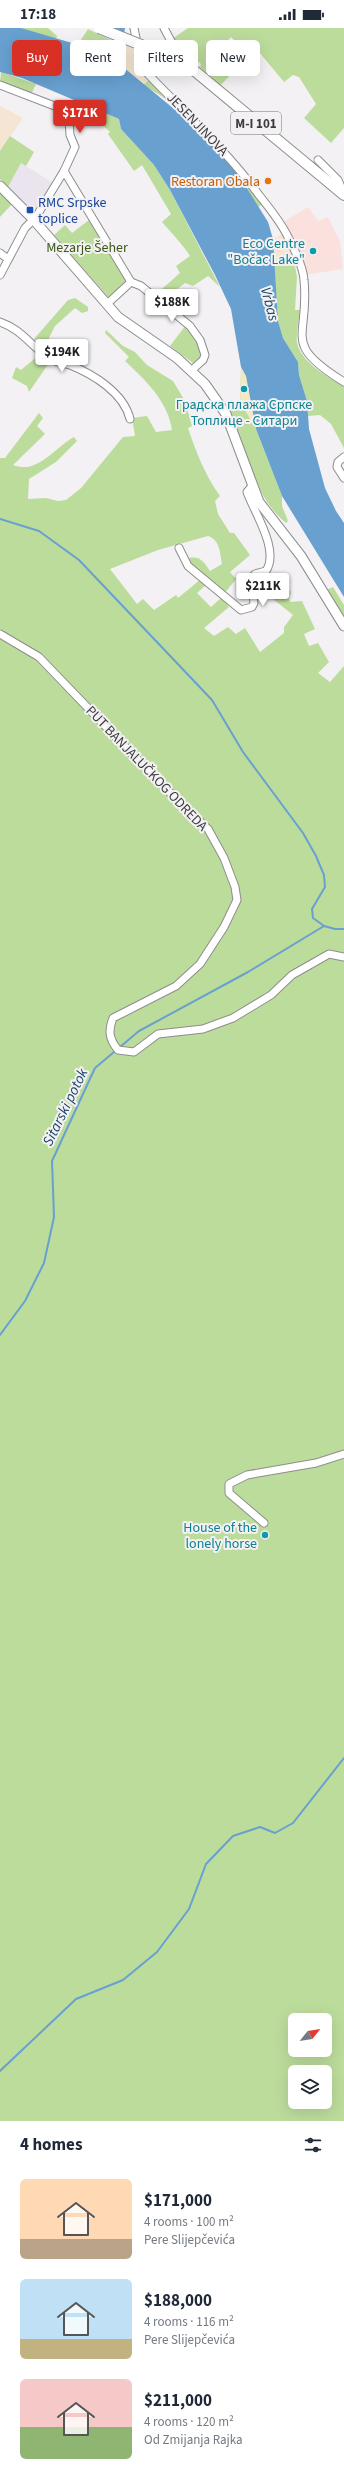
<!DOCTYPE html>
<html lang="en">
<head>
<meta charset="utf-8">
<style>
  :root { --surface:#fff; --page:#f2f2f3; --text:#1f2937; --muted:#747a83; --accent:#d93025 }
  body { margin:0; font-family:"Source Sans 3",sans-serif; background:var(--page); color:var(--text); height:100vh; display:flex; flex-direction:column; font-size:15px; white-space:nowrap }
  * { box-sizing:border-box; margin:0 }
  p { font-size:13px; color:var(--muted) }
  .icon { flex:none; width:22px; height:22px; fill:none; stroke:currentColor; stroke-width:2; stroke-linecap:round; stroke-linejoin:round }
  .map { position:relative; height:2093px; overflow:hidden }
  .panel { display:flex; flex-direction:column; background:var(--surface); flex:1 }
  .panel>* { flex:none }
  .top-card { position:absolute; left:12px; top:12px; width:320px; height:36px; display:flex; gap:8px }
  .needle { width:26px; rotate:60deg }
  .buttons { position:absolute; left:288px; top:1985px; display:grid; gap:8px }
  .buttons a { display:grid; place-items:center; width:44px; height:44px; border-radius:6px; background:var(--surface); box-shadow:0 4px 16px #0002; font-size:20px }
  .price { position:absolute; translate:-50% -34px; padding:0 9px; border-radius:4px; background:#fff; color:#222; font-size:13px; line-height:26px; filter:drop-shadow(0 1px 2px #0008) }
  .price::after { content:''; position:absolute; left:50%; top:24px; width:12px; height:9px; margin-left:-6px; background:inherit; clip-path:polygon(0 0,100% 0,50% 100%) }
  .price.on { background:var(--accent); color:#fff }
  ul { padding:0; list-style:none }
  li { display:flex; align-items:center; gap:12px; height:100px; padding:0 20px }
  li span { display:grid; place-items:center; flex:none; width:112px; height:80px; border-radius:6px; color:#555 }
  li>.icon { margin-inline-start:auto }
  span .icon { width:48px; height:48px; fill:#fffc; stroke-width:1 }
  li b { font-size:17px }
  h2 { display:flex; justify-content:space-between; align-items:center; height:48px; padding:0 20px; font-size:17px }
  .tag { padding:0 14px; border-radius:6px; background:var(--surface); box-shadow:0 4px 16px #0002; font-size:14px; line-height:36px }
  .tag.on { background:var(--accent); color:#fff }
  .status { display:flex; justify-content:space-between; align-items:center; height:28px; padding:0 20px; background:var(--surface); direction:ltr }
  .status svg { height:11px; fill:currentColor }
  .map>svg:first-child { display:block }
  .commercial { fill:#f4e6d2 }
  .industrial { fill:#fbe1dd }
  .built { fill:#e9e4ed }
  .green { fill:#bcdc9c; fill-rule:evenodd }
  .sand { fill:#f2e8c3 }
  .water { fill:#68a0d0 }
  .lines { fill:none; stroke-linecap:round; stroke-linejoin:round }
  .stream { stroke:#68a0d0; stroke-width:2 }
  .street-casing { stroke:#8e8c8f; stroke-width:9 }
  .secondary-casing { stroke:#8e8c8f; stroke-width:11 }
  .primary-casing { stroke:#8e8c8f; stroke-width:12 }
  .street { stroke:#fff; stroke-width:7 }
  .secondary { stroke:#fff; stroke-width:9 }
  .primary { stroke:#fff; stroke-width:10 }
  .primary-bridge-casing { stroke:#8e8c8f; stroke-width:12; stroke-linecap:butt }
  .primary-bridge { stroke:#fff; stroke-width:10 }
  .food-dot { fill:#e8710a; stroke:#f3f1f4; stroke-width:1.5 }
  .transit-dot { fill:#1a4fb4; stroke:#f3f1f4; stroke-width:1.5 }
  .culture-dot { fill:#0f9aa8; stroke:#f3f1f4; stroke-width:1.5 }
  .labels { text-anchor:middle; stroke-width:4; stroke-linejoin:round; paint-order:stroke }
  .shield { fill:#f3f1f4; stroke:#747274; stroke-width:1 }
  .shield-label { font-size:13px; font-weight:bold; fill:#3d3c3d }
  .street-label { font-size:14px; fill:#3d3c3d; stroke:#f3f1f4 }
  .food-label { font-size:14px; fill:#c56008; stroke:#f3f1f4; text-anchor:end }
  .transit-label { font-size:14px; fill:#164399; stroke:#f3f1f4; text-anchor:start }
  .culture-label { font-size:14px; fill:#0d838f; stroke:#f3f1f4; text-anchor:end }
  .park-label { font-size:14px; fill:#3c5815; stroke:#f3f1f4 }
  .water-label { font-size:15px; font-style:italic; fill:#1b4667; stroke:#f3f1f4 }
</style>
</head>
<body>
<div class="status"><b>17:18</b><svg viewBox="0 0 49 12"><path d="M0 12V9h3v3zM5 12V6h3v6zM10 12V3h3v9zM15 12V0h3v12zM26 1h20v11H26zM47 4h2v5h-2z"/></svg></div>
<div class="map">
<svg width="344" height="2093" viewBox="0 0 344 2093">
  <rect width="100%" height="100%" fill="#f3f1f4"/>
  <!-- commercial -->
  <g class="commercial">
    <path d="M125 15 138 21 150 50 143 57 123 39 121 29Z"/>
    <path d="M0 78 23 90 0 123Z"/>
    <path d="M284 205 295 228 281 235H274L273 211Z"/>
  </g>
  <!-- industrial -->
  <path class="industrial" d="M308 179 318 193 328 189 340 213 343 241 304 247 282 195Z"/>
  <!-- built -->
  <path class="built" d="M21 135 53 155 34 184 8 159Z"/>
  <!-- green -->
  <g class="green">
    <path d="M21 0H48L57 8 56 12Z"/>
    <path d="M188 0H344V100L331 115 304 90 316 76 299 49 293 47 284 54 259 24 252 29 231 9 219 22 236 41 220 58 200 39 201 36 172 11Z"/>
    <path d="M88 1 113 13 108 31 89 20 77 18Z"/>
    <path d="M1 44 36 56 30 69 0 54Z"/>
    <path d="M149 52C191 88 233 129 263 176L258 179 233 138 213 117 208 116 196 99 163 69 143 57Z"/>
    <path d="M95 81 119 91 121 101 154 137 170 162 220 259 208 248 193 258 185 255 163 272 155 267 180 245 176 238 190 228C182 215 172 206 162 194L171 186 142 137 134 143 108 106 110 104 92 87Z"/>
    <path d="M10 108 34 124 26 138 21 135 8 159 0 151V123Z"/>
    <path d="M0 165 12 176 0 189Z"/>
    <path d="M89 192 128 253 109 270 54 207 65 197 72 205Z"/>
    <path d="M295 228 298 237 295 238 297 249 295 282H300C299 292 296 303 297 314 300 334 328 349 344 358V420L331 396 320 387 308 388 307 373 299 347 298 334 283 310 278 293 274 235H281Z"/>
    <path d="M75 270 88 279V283L82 285 75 280 55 298 49 310 67 329 64 333 50 326 34 311 68 272Z"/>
    <path d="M186 297 196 309 202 328 193 335 170 318Z"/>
    <path d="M106 302 123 318 135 324 147 337 173 353 185 373 192 398 188 400C196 424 205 447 220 468L215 473 218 486 230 505H234L250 527 230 544 236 551 224 566 185 531C199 527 202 531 210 543L222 536C220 525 220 512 208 508L158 522 110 541 137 576 143 571 154 582 176 567 178 570 201 551 206 557 197 565 211 579 222 569 229 579 204 600 214 608 228 599 236 606 245 600 260 624 284 605V599L293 587 273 571 257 568 253 553 276 565 283 554 291 564 289 570 290 574 302 573 315 601 304 606 309 618 318 615 329 634 318 645 330 654 344 638V2093H0V430H5L39 385 43 390 37 398 45 406 13 437C38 447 55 419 74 409L77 413 56 434 29 451 28 471 46 470 58 473 66 472 81 460 123 409 135 408 132 390 147 388 156 404 172 402C168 373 145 352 125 333L129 329 105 305ZM295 1992H325V2022H295ZM295 2044H325V2074H295Z"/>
    <path d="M39 327 49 335 29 364 27 358 12 350 16 339 21 342Z"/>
    <path d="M241 339 256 401 282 468V478L288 493 286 495C250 466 248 417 226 378L240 374Z"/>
    <path d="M333 559 344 577V590L326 562Z"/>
  </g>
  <!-- sand -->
  <path class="sand" d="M241 339 246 348 256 401 240 374Z"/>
  <!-- water -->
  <path class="water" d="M0 0H21L89 20 108 31 114 0H125L121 29 123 39 196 99 208 116 213 117 233 138 268 194 273 211 278 293 283 310 298 334 299 347 307 373 309 401 325 460 336 483 344 495V569L282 468 256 401 246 348 241 339 231 281 215 247 170 162 154 137 121 101 119 91 22 50 0 44Z"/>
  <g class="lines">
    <!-- stream -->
    <g class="stream">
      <path d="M0 491 39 503 79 532 212 672 243 724 303 805 316 828 324 847 325 859 312 881 313 890 324 898"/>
      <path d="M0 1307 25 1273 44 1235 54 1189 52 1133 95 1040 139 1003 248 944 324 898 335 901H344"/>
      <path d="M0 2043 76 1971 123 1952 157 1924 189 1881 206 1836 233 1808 260 1799 275 1805 293 1795 344 1730"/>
    </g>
    <defs>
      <g id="street">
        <path d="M134 0 136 10"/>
        <path d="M164 0 178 26 179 33"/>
        <path d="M139 21 140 33 148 46C186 86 226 122 259 167 270 181 281 194 288 209 295 222 303 238 304 252 310 311 280 314 344 354"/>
        <path d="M0 57 65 82 69 91 70 107 75 119 64 143 36 189 25 200 0 247"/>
        <path d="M318 132 338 152 344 166"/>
        <path d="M64 143 131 254"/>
        <path d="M0 225 8 231"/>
        <path d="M131 254 141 258 190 298 200 312 205 327 203 332 192 342"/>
        <path d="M107 276 131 254"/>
        <path d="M0 294C21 301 31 318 49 330 55 334 63 335 70 337 93 346 124 365 130 391"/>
        <path d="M344 429 338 434 337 439 344 450"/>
        <path d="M179 520 188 538 241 582 252 579 254 575 251 550 255 546 266 543C280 522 254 484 247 464L252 458"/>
        <path d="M0 606 39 629 162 757 208 801 224 830 235 859 237 872 224 899 200 936 176 958 113 990C108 1003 109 1011 118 1022L134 1024 158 1006 203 1001 233 990 271 967 292 947 329 926 344 929"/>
        <path d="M264 1495 229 1465V1456L247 1447 316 1435 344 1426"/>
      </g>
      <path id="secondary" d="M0 158 33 191 118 289 177 330 205 356 226 386 259 474 301 528 344 598"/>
      <path id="primary" d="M166 27 196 44 344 167"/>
    </defs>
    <!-- street casing -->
    <use href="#street" class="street-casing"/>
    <!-- secondary casing -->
    <use href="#secondary" class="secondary-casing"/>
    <!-- primary casing -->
    <use href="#primary" class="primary-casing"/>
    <!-- street -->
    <use href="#street" class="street"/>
    <!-- secondary -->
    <use href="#secondary" class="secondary"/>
    <!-- primary -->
    <use href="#primary" class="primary"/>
    <defs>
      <path id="primary-bridge" d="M99 0 166 27"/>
    </defs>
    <!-- primary-bridge casing -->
    <use href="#primary-bridge" class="primary-bridge-casing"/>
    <!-- primary-bridge -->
    <use href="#primary-bridge" class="primary-bridge"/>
  </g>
  <!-- markers -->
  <circle class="food-dot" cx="268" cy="153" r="4"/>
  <rect class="transit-dot" x="26" y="178" width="8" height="8" rx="2"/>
  <g class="culture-dot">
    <circle cx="313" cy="223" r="4"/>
    <circle cx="244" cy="361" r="4"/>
    <circle cx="265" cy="1507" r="4"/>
  </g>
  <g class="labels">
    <!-- shield labels -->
    <rect class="shield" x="231" y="84" width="50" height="22" rx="3"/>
    <g class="shield-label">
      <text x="256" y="100">M-I 101</text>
    </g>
    <!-- street labels -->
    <g class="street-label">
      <text transform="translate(198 96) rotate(46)" y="5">JESENJINOVA</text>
      <text transform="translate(147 740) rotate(46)" y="5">PUT BANJALUČKOG ODREDA</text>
    </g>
    <!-- food labels -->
    <g class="food-label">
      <text x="260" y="158">Restoran Obala</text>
    </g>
    <!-- transit labels -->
    <g class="transit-label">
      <text x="38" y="179">RMC Srpske<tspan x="38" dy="16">toplice</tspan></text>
    </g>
    <!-- culture labels -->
    <g class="culture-label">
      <text x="305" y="220">Eco Centre<tspan x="305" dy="16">"Bočac Lake"</tspan></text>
      <text x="244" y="381" text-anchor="middle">Градска плажа Српске<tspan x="244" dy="16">Топлице - Ситари</tspan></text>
      <text x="257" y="1504">House of the<tspan x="257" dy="16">lonely horse</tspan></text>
    </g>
    <!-- park labels -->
    <g class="park-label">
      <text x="87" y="224">Mezarje Šeher</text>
    </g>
    <!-- water labels -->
    <g class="water-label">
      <text transform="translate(270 276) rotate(75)" y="5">Vrbas</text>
      <text transform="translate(65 1079) rotate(-64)" y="5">Sitarski potok</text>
    </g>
  </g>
</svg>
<div class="buttons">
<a><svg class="needle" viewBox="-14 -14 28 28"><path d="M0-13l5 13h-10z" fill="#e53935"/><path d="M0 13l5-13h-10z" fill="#747a83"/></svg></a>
<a><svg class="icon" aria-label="layers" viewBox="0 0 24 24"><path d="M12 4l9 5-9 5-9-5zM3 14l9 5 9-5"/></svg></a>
</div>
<b class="price on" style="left:80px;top:106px">$171K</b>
<b class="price" style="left:172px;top:295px">$188K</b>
<b class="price" style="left:62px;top:345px">$194K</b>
<b class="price" style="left:263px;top:579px">$211K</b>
<div class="top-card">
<a class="tag on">Buy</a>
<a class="tag">Rent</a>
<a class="tag">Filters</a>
<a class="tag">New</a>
</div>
</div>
<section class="panel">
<h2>4 homes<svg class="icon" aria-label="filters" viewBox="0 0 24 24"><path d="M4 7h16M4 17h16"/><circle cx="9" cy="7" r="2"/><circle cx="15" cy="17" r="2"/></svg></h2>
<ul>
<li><span style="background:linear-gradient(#ffd9b3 75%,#b9a48a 0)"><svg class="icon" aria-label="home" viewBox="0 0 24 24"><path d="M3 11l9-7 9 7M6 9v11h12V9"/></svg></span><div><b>$171,000</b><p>4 rooms · 100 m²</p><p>Pere Slijepčevića</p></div></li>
<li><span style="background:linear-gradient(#bfe0f5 75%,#c2b280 0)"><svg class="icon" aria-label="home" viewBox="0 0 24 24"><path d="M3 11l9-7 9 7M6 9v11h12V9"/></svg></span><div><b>$188,000</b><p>4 rooms · 116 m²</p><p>Pere Slijepčevića</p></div></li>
<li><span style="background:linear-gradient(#f6c9c9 60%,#8fb573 0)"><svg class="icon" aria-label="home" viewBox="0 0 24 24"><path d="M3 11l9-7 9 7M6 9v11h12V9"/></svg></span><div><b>$211,000</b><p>4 rooms · 120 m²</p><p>Od Zmijanja Rajka</p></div></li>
</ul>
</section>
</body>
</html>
